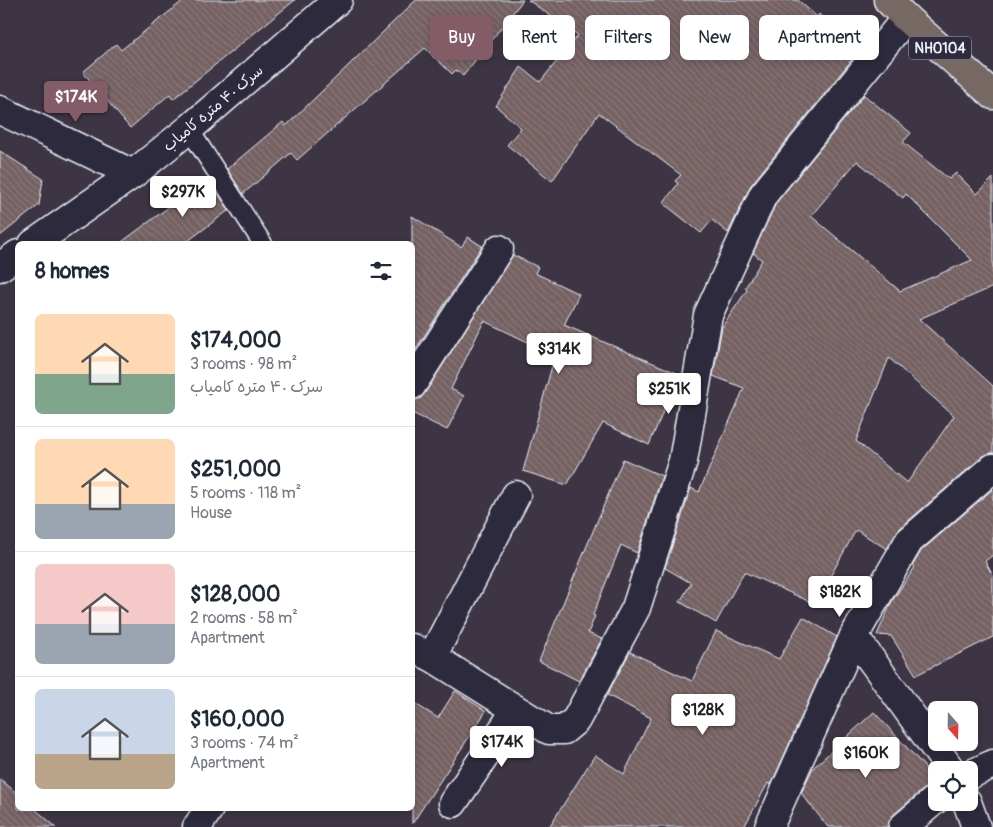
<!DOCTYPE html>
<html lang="en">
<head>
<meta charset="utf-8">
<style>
  :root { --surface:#fff; --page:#f2f2f3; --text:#1f2937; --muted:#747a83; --line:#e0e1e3; --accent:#845c67 }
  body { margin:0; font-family:Pangolin,"Playpen Sans Arabic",sans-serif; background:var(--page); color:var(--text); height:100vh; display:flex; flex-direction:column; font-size:19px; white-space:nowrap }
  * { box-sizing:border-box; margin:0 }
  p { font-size:16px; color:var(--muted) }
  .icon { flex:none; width:28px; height:28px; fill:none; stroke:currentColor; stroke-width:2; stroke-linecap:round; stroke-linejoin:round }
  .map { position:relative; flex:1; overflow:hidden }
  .sheet { position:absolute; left:15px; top:241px; width:400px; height:570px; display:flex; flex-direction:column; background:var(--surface); border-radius:8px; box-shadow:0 2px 8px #0003 }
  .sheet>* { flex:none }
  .guide { position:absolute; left:430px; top:15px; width:475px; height:45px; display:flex; gap:10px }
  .needle { width:32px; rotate:160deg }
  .tools { position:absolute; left:928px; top:701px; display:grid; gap:10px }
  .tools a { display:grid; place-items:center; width:50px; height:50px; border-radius:8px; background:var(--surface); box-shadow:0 2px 8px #0003; font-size:25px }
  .price { position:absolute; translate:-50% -42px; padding:0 11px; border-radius:5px; background:#fff; color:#222; font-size:16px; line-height:32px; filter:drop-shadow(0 1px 2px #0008) }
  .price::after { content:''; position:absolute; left:50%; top:30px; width:15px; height:11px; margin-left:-8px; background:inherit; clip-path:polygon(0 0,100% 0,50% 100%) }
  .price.on { background:var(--accent); color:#fff }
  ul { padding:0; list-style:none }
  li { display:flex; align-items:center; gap:15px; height:125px; padding:0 20px }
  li+li { border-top:1px solid var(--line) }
  li span { display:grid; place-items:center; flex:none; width:140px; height:100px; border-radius:8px; color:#555 }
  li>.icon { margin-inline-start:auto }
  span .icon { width:60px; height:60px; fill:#fffc; stroke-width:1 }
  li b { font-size:21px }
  h2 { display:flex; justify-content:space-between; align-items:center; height:60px; padding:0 20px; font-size:21px }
  .chip { padding:0 18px; border-radius:8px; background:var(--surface); box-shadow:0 2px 8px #0003; font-size:18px; line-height:45px }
  .chip.on { background:var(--accent); color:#fff }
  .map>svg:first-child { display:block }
  .building { fill:url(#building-back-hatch); stroke:#e8f1f8; fill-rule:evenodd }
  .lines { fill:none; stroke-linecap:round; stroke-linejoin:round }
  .lane-casing { stroke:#e8f1f8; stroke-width:21 }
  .street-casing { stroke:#e8f1f8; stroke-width:31 }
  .highway-casing { stroke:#e8f1f8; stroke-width:31 }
  .lane { stroke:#2f2a3d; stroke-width:18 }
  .street { stroke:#2f2a3d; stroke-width:28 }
  .highway { stroke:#766964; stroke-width:28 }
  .labels { text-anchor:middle; stroke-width:4; stroke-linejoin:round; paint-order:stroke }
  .shield { fill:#2f2a3d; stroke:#b0b5c0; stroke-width:1 }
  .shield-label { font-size:14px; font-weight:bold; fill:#e8f1f8 }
  .street-label { font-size:15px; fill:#e8f1f8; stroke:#2f2a3d }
</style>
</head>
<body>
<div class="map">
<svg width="993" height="827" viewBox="0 0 993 827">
  <defs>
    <pattern id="building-back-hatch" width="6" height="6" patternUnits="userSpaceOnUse" patternTransform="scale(1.25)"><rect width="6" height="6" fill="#756162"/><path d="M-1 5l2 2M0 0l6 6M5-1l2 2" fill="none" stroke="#897879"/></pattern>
  </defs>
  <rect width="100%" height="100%" fill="#3d3544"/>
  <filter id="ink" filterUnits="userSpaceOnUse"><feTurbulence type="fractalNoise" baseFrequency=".02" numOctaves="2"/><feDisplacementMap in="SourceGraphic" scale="10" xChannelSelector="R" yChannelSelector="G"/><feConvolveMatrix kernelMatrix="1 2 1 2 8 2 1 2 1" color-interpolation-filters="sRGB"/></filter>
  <g filter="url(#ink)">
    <!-- building -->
    <g class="building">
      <path d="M184 0H295L173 99 170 94 130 128 83 72 116 44 121 50Z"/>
      <path d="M416 0H523L463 76 456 70 452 74 425 48 297 160 291 153 243 194 227 169 283 122 286 126Z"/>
      <path d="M528 0H798L817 17 819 14 858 52 751 185 728 233 712 220 701 233 663 203 678 184 675 181 681 175 599 113 552 181 507 145 521 128 496 106 521 67 540 82 578 35Z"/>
      <path d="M864 95 911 133 903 142 949 179 956 173 977 194 993 178V287L919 319 993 386V453L983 456 899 529 887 549 856 530 815 604 744 572 716 623 680 602 691 583 665 568 691 488 699 492 744 388 713 376 722 327 747 290 745 288 762 260 753 253 776 203ZM857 161 903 198 906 194 972 260 900 291 811 216ZM889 358 954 416 907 483 856 441Z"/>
      <path d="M0 151 43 179 39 205 0 236Z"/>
      <path d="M208 178 229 210 184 244H119Z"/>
      <path d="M412 216 461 247 468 237 482 246 412 355Z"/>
      <path d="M513 255 538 267 535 273 579 294 564 325 679 374 649 445 603 423 567 485 523 471 555 355 484 321 451 389 464 396 447 430 412 413V400L420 399 425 393Z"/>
      <path d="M623 459 662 476 637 553 621 545 593 615 595 616 588 633 602 639 579 681 539 661Z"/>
      <path d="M993 489V555L985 561 993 576V637L916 675 891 636 877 635 892 601 915 567 913 565 921 551Z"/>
      <path d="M803 617 837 637 771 785 768 783 744 827H549L595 755 624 774 651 718 607 695 630 652 692 681 716 631 779 659Z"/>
      <path d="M455 691 486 711 412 824V702L438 718Z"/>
      <path d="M874 712 936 779V784L926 787 893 815 888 827H828L801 793 813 768Z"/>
      <path d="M0 779 18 794V809H35L56 827H0Z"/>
    </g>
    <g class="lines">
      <defs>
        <path id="lane" d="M189 129 263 244"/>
        <g id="street">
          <path d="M0 110 133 174"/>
          <path d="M33 244 133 174 189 129 338 0"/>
          <path d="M0 267 18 254"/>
          <path d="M412 385 499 249"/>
          <path d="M854 636 951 770"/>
          <path d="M412 648 432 657 549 730H564L576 720 636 608 683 461 708 315 763 195 906 18"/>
          <path d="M432 657 516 495"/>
          <path d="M969 775 993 764"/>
          <path d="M967 802 976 827"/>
          <path d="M453 803 516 710"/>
          <path d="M197 827 209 809"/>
          <path d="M769 827 854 636 909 541 993 468"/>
          <path d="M903 827 936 799"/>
        </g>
        <path id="highway" d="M888 0 906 18 993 95"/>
      </defs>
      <!-- lane casing -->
      <use href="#lane" class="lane-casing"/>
      <!-- street casing -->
      <use href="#street" class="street-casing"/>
      <!-- highway casing -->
      <use href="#highway" class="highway-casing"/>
      <!-- lane -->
      <use href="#lane" class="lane"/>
      <!-- street -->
      <use href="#street" class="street"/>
      <!-- highway -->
      <use href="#highway" class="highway"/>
    </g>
  </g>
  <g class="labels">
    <!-- shield labels -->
    <rect class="shield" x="909" y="36.5" width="62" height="23" rx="4"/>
    <g class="shield-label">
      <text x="940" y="53">NH0104</text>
    </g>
    <!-- street labels -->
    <g class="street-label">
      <text transform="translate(213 108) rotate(-40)" y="5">سرک ۴۰ متره کامیاب</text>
    </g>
  </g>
</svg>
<div class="tools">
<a><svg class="needle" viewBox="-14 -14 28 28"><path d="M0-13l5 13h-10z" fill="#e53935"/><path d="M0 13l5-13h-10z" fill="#747a83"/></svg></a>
<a><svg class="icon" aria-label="locate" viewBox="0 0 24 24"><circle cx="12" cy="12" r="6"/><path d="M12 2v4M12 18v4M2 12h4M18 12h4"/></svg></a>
</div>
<b class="price on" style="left:76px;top:123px">$174K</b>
<b class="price" style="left:183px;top:218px">$297K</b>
<b class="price" style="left:559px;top:375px">$314K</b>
<b class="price" style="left:669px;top:415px">$251K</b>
<b class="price" style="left:840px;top:618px">$182K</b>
<b class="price" style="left:703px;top:736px">$128K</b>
<b class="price" style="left:502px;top:768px">$174K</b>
<b class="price" style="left:866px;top:779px">$160K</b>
<div class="guide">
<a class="chip on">Buy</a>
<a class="chip">Rent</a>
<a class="chip">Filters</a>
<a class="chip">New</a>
<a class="chip">Apartment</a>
</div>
<section class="sheet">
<h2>8 homes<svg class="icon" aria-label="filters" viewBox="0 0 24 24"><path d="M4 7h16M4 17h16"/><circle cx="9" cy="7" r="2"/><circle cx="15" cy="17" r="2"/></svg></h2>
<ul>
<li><span style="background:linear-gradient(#ffd9b3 60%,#7fa58c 0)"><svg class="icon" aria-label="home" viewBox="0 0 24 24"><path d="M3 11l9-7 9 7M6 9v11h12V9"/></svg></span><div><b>$174,000</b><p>3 rooms · 98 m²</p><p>سرک ۴۰ متره کامیاب</p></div></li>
<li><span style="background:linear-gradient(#ffd9b3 65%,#9aa5b1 0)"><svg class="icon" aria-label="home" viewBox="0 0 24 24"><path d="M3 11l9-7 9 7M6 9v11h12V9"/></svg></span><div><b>$251,000</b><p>5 rooms · 118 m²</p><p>House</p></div></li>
<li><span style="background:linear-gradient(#f6c9c9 60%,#9aa5b1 0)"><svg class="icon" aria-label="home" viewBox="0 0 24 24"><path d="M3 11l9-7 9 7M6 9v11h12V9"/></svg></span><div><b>$128,000</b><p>2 rooms · 58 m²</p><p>Apartment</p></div></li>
<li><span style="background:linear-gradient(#c9d6e8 65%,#b9a48a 0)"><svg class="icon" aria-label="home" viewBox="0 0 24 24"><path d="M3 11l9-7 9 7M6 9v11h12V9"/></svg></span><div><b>$160,000</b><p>3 rooms · 74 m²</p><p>Apartment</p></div></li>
</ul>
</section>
</div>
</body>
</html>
